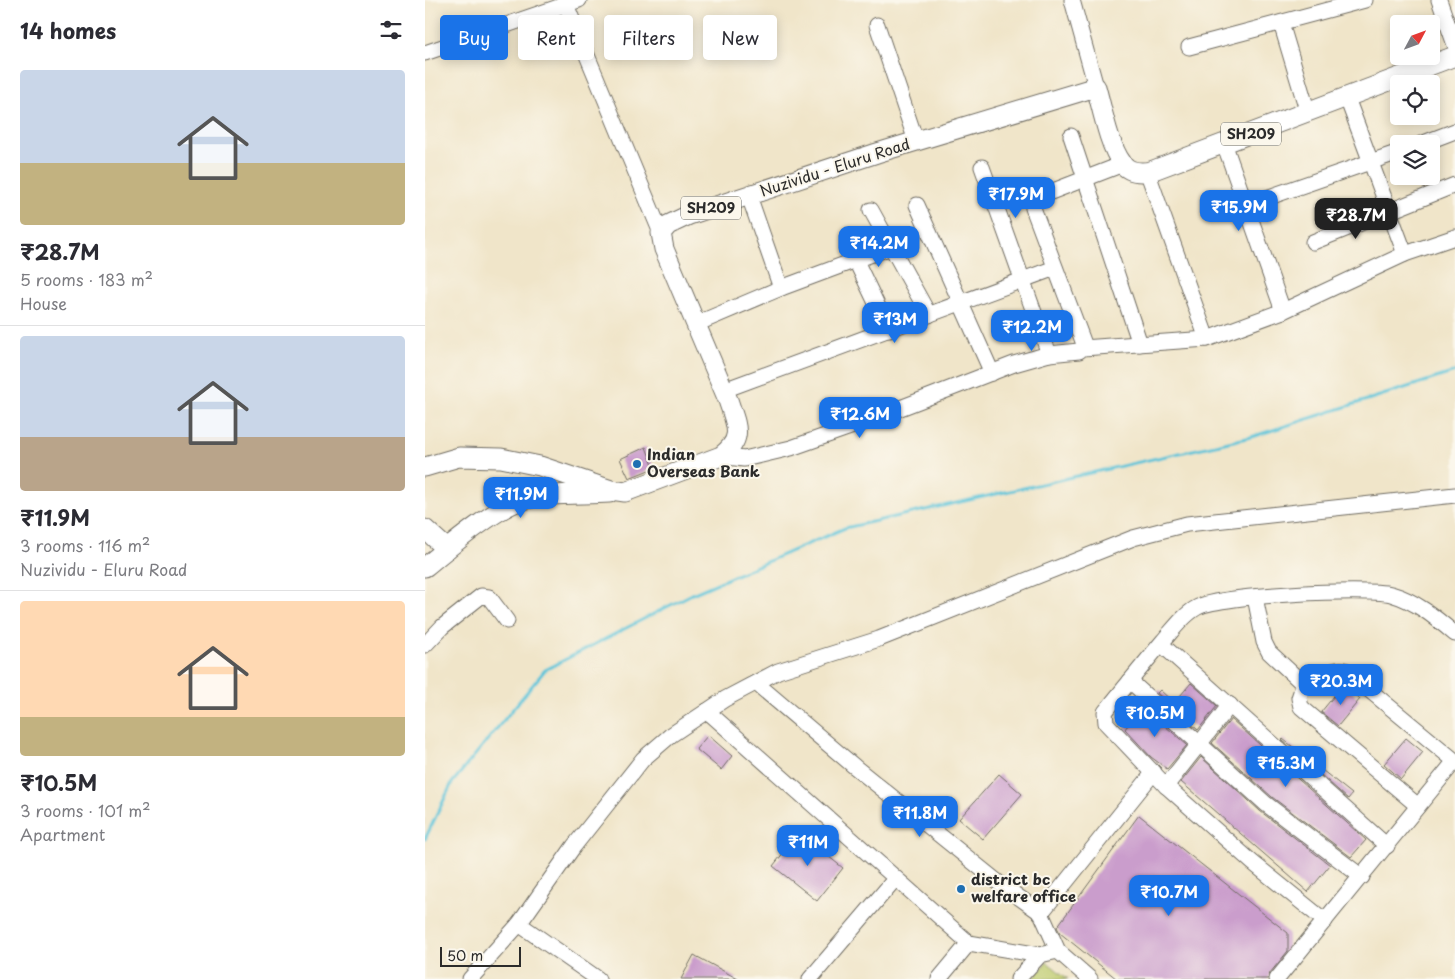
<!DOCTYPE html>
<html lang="en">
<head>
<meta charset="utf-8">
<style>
  :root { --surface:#fff; --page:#f2f2f3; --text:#2b2b33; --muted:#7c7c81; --line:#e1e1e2; --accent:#1a73e8 }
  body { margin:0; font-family:"Playpen Sans",sans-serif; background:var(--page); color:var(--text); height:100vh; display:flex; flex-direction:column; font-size:19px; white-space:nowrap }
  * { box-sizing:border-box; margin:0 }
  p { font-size:16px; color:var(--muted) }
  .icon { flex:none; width:28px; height:28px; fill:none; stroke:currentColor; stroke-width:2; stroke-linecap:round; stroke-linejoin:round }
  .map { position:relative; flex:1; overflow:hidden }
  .details { display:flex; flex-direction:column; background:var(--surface); width:425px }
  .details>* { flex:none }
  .guide { position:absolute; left:15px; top:15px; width:475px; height:45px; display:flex; gap:10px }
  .needle { width:32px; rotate:49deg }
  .fabs { position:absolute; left:965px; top:15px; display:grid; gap:10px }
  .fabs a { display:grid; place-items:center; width:50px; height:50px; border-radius:5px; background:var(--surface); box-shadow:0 2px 12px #0003; font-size:25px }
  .scale { position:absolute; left:15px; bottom:12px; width:81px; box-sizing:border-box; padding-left:5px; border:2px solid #2b2b2b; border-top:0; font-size:14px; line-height:18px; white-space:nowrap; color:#2b2b2b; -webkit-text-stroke:4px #fbf7ec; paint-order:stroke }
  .price { position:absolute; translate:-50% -42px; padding:0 11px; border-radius:10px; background:var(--accent); color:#fff; font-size:16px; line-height:32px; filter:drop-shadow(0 1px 2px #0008) }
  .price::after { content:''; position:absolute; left:50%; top:30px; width:15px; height:11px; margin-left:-8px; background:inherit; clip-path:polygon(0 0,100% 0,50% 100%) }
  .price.active { background:#222; color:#fff }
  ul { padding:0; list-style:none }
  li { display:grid; align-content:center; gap:10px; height:265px; padding:0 20px }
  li+li { border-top:1px solid var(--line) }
  li span { display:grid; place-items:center; height:155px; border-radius:5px; color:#555 }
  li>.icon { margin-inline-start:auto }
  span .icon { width:90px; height:90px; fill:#fffc; stroke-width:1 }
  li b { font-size:21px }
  h2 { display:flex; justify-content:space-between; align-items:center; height:60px; padding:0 20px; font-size:21px }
  .pill { padding:0 18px; border-radius:5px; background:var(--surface); box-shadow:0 2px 12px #0003; font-size:18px; line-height:45px }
  .pill.active { background:var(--accent); color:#fff }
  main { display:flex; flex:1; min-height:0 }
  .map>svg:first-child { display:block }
  .green { fill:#becb6d; stroke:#747b4c }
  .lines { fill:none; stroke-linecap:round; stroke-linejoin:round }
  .stream { stroke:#5cc4d9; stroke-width:3 }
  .building { fill:#ca9dcc }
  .minor-casing { stroke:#706c62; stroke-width:17 }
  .major-casing { stroke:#706c62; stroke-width:21 }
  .minor { stroke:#fff; stroke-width:15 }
  .major { stroke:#fff; stroke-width:19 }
  .poi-dot { fill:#1f6fb2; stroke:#fbf7ec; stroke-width:2 }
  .labels { text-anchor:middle; stroke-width:4; stroke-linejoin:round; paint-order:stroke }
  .shield { fill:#fbf7ec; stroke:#696865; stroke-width:1 }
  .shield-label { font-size:14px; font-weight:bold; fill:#2b2b2b }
  .street-label { font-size:15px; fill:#2b2b2b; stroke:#fbf7ec }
  .poi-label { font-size:15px; font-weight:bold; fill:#2b2b2b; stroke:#fbf7ec; text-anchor:start }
</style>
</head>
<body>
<main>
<section class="details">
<h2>14 homes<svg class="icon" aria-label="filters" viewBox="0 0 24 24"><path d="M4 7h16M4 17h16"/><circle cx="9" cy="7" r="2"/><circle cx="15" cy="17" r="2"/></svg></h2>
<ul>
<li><span style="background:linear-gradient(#c9d6e8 60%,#c2b280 0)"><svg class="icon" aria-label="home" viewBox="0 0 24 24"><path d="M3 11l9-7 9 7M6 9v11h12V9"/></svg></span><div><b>₹28.7M</b><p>5 rooms · 183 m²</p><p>House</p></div></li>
<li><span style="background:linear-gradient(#c9d6e8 65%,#b9a48a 0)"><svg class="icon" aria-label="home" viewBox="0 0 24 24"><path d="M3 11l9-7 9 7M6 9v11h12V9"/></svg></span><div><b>₹11.9M</b><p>3 rooms · 116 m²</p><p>Nuzividu - Eluru Road</p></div></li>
<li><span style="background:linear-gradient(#ffd9b3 75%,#c2b280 0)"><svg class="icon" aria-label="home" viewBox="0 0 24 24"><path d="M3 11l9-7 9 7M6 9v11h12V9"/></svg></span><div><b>₹10.5M</b><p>3 rooms · 101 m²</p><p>Apartment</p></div></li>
</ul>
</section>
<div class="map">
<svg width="1030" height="979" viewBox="0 0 1030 979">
  <rect width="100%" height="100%" fill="#fbf7ec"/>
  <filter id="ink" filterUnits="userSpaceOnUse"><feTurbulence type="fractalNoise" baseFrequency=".02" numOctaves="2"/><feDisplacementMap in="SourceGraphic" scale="10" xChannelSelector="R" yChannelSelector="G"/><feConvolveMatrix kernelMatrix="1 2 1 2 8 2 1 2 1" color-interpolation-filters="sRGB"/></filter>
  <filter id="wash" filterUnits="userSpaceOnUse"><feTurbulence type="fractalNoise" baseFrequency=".0096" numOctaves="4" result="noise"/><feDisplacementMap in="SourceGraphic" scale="20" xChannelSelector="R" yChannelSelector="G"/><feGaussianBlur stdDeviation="1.12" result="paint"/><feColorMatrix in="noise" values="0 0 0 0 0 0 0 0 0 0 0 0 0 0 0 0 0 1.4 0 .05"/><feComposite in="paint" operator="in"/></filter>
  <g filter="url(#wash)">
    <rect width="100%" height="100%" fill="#f0e5c9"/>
    <!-- green -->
    <path class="green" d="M622 962 643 979H608Z"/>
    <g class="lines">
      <!-- stream -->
      <path class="stream" d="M0 839 27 783 120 670 267 594 420 528 826 437 1030 372"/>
    </g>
    <g id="blocks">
      <!-- building -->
      <g class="building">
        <path d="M221 447 229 468 204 478 195 459Z"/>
        <path d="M766 683 792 706 773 730 732 693 735 690 749 703Z"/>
        <path d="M918 685 935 699 913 726 896 712Z"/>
        <path d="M717 706 762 745 742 769 726 757 700 729Z"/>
        <path d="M806 719 941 840 926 857 847 797 787 743Z"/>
        <path d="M283 735 307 756 296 770 271 749Z"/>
        <path d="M981 738 998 752 976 779 959 764Z"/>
        <path d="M858 739 927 794 923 799 857 740Z"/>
        <path d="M776 757 835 811 905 865 883 892 756 782Z"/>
        <path d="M574 774 597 794 558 839 534 819Z"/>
        <path d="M714 815 863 933V951L845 973 843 979H692L635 933 632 927Z"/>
        <path d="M374 833 418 868 392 901 348 866Z"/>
        <path d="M269 955 313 979H256Z"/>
      </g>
    </g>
  </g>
  <g filter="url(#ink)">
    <use href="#blocks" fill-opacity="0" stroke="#706c62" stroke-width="1"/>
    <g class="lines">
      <defs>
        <g id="minor">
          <path d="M139 0 236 233"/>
          <path d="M647 0 671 87"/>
          <path d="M1014 0 1030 45"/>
          <path d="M856 23 883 113"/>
          <path d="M452 25 491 141"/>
          <path d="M764 47 940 0"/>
          <path d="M0 53 154 0"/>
          <path d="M922 98 980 254"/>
          <path d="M646 136 715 344"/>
          <path d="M799 143 858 311"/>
          <path d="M996 144 1030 131"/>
          <path d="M557 167 624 354 654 351 658 348 782 339 858 311 980 254 1030 237"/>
          <path d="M722 171 782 339"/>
          <path d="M324 196 356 288"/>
          <path d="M492 205 567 373"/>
          <path d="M821 205 974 152"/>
          <path d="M446 210 504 315"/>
          <path d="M888 242 1030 185"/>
          <path d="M431 261 464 330"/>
          <path d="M271 324 356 288 466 247"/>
          <path d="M658 348 659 344 608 208 612 199 618 195 698 164"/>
          <path d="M299 390 630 268"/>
          <path d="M295 456 319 459 366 448 434 424 589 364 624 354"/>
          <path d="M830 597 839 642 844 652 874 680C889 688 903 666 920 670L1030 761"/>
          <path d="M736 644 962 846"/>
          <path d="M0 645 17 627 56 596 64 597 82 621"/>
          <path d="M705 681 841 804 937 877"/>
          <path d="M331 683 430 767 574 883 616 913 633 951 665 979"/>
          <path d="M879 683 874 698 876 707 993 806"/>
          <path d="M282 711 544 943 615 955 633 951"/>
          <path d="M741 786 805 705"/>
          <path d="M616 913 729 772"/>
          <path d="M900 921 828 863 741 786 681 723 680 712C699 688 719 664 738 641 748 630 759 614 773 607 797 595 939 588 966 594 991 601 1011 618 1030 634"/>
          <path d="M94 924 173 979"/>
          <path d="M45 979 94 924 149 846 218 759 246 735 300 699 353 671 454 639 708 538 762 524 1030 495"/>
          <path d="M385 979 470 879"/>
          <path d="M514 979 544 943"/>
          <path d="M593 979 615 955"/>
          <path d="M852 979 1030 761"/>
        </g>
        <g id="major">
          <path d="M0 467 34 457 76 458 115 466 186 490 200 492 296 456C320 438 311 425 303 400L239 249 236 233 243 225 264 215 452 153 671 87C677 108 684 146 697 163 704 173 715 173 726 171L1030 56"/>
          <path d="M0 529 22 549"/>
          <path d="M0 567C22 549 69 509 95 501 122 492 155 495 184 493"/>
        </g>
      </defs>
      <!-- minor casing -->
      <use href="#minor" class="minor-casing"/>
      <!-- major casing -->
      <use href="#major" class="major-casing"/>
      <!-- minor -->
      <use href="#minor" class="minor"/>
      <!-- major -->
      <use href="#major" class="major"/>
    </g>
  </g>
  <!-- markers -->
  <g class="poi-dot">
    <circle cx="212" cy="464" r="5"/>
    <circle cx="536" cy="889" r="5"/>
  </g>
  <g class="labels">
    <!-- shield labels -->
    <g class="shield">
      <rect x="796" y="122.5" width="60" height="23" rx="4"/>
      <rect x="256" y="196.5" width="60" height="23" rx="4"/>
    </g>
    <g class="shield-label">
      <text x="826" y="139">SH209</text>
      <text x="286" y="213">SH209</text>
    </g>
    <!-- street labels -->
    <g class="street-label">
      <text transform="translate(410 168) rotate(-18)" y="5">Nuzividu - Eluru Road</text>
    </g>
    <!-- poi labels -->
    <g class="poi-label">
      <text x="222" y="460">Indian<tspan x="222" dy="17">Overseas Bank</tspan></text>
      <text x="546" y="885">district bc<tspan x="546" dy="17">welfare office</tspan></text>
    </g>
  </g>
</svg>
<div class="fabs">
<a><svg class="needle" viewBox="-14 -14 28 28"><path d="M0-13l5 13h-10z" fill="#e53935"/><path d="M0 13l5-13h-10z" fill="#7c7c81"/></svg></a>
<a><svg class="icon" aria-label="locate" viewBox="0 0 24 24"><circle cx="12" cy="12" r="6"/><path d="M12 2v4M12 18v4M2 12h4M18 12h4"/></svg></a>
<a><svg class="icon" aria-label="layers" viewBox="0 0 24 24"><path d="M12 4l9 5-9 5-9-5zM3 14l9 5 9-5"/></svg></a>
</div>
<div class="scale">50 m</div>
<b class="price" style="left:591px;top:219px">₹17.9M</b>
<b class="price" style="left:814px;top:232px">₹15.9M</b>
<b class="price active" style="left:931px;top:240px">₹28.7M</b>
<b class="price" style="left:454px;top:268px">₹14.2M</b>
<b class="price" style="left:470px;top:344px">₹13M</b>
<b class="price" style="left:607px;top:352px">₹12.2M</b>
<b class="price" style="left:435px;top:439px">₹12.6M</b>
<b class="price" style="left:96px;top:519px">₹11.9M</b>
<b class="price" style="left:916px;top:706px">₹20.3M</b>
<b class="price" style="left:730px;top:738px">₹10.5M</b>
<b class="price" style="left:861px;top:788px">₹15.3M</b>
<b class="price" style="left:495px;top:838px">₹11.8M</b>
<b class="price" style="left:383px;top:867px">₹11M</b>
<b class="price" style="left:744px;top:917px">₹10.7M</b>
<div class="guide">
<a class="pill active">Buy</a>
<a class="pill">Rent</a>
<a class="pill">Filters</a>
<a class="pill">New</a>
</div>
</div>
</main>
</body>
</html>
